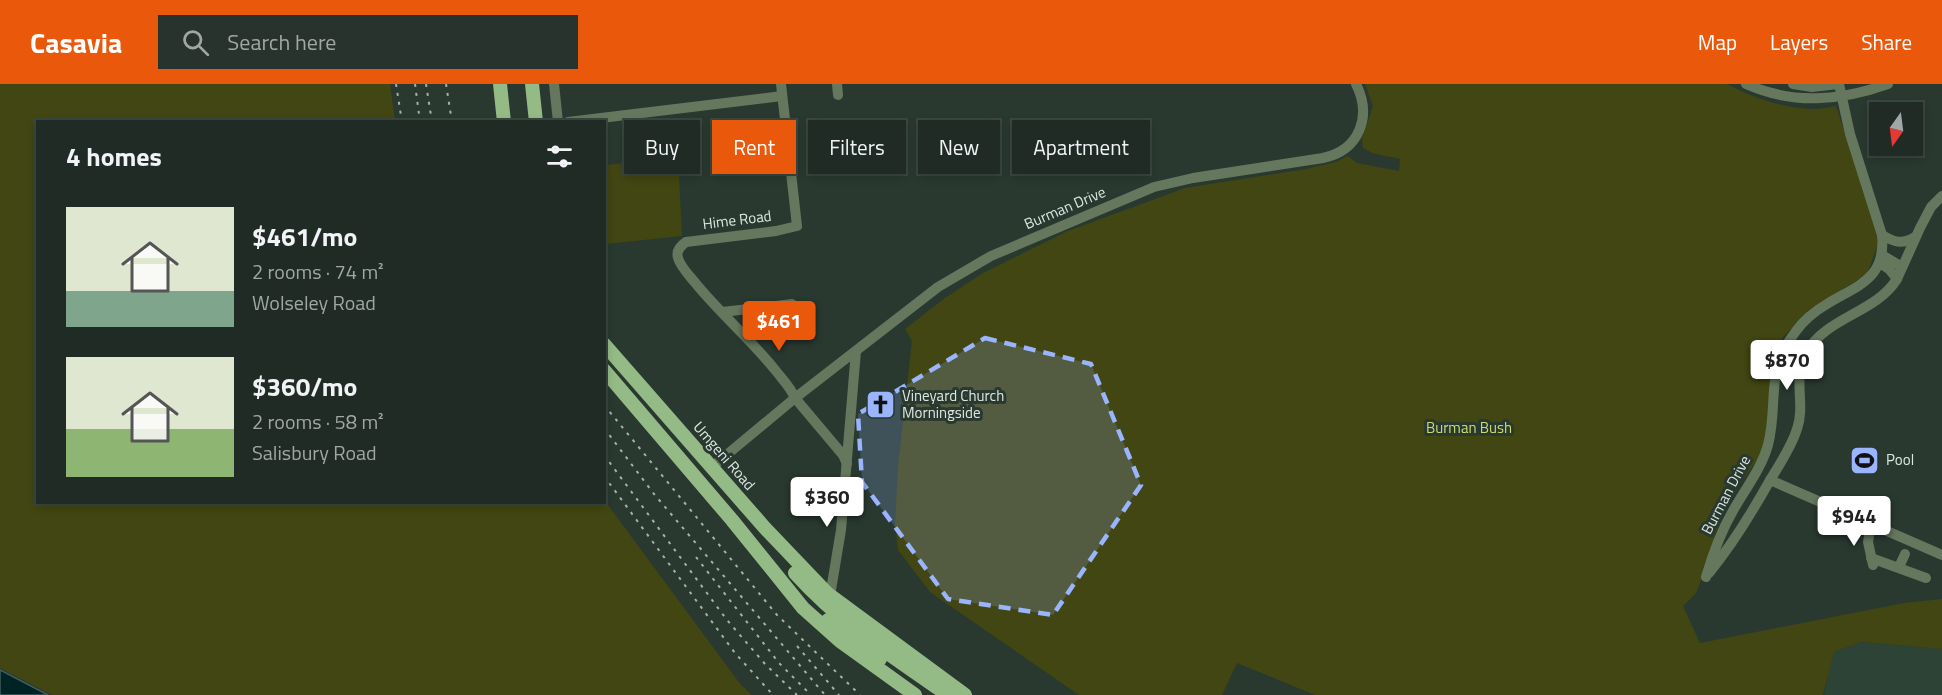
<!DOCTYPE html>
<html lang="en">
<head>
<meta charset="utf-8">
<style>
  :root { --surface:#1f2b24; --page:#27332c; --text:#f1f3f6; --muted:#a1a7a6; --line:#3c4741; --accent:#ea580c }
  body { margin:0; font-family:"Titillium Web",sans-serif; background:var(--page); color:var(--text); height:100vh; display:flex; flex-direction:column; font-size:22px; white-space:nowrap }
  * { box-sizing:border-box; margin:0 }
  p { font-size:20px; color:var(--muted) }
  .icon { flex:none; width:33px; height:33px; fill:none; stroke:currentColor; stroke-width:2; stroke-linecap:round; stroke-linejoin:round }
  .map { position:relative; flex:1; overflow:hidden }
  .drawer { position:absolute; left:36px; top:36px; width:570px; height:384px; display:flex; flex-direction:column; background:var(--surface); border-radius:0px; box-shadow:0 3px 9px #0003,0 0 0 2px var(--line) }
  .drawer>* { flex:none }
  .top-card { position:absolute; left:624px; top:36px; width:570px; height:54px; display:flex; gap:12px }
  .needle { width:39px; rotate:194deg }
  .buttons { position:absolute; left:1869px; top:18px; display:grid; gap:12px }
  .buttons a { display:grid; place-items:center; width:54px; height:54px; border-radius:0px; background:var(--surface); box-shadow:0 3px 9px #0003,0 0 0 2px var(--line); font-size:30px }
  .price { position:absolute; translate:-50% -51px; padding:0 14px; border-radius:6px; background:#fff; color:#222; font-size:20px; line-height:39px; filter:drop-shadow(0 2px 3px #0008) }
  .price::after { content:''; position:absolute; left:50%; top:36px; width:18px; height:14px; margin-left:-9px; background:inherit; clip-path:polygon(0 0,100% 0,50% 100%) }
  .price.selected { background:var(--accent); color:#fff }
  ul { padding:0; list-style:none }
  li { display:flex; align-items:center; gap:18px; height:150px; padding:0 30px }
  li span { display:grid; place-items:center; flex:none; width:168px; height:120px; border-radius:0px; color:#555 }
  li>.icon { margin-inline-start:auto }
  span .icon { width:72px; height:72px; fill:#fffc; stroke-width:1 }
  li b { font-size:26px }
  h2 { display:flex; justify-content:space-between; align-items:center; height:72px; padding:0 30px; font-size:26px }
  .tag { padding:0 21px; border-radius:0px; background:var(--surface); box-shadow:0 3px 9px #0003,0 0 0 2px var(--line); font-size:21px; line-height:54px }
  .tag.selected { background:var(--accent); color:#fff }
  header { display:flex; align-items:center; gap:36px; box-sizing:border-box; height:84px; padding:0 30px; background:var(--accent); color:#fff }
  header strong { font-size:28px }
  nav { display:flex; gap:33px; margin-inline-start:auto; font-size:21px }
  .search { width:420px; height:54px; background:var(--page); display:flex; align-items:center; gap:15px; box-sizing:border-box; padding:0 21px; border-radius:0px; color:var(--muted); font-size:22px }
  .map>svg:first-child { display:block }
  .built { fill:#2c4336 }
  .green { fill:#414612 }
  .water { fill:#002326; stroke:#425e5e; stroke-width:1.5 }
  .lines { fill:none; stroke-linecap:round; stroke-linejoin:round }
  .minor { stroke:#65785e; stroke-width:10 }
  .major { stroke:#94ba85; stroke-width:14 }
  .rail { stroke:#a5b1aa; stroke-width:2; stroke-dasharray:3 6; stroke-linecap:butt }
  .marked { fill:#9ab5fd; fill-opacity:0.2; stroke:#9ab5fd; stroke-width:4.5; stroke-dasharray:12 8; stroke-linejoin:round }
  .labels { text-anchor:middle; stroke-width:6; stroke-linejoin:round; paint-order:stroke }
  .street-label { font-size:15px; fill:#dde7e1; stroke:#293930 }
  .poi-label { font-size:15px; fill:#dde7e1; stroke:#293930; text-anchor:start }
  .park-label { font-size:15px; fill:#cdda70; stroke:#293930 }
</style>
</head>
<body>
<header>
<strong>Casavia</strong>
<div class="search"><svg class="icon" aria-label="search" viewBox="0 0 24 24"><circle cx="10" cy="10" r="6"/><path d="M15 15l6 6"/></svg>Search here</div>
<nav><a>Map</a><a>Layers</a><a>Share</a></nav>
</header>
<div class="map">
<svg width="1942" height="611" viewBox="0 0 1942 611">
  <rect width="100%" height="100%" fill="#293930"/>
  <!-- built -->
  <path class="built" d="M1860 558 1942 565V611H1824L1833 568Z"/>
  <!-- green -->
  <g class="green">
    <path d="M0 0H390L395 37 38 38V418L605 417 741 601 752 611H52L0 584Z"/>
    <path d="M1365 0H1727C1752 13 1784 25 1813 25 1820 25 1829 23 1836 22L1877 147V163L1867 190 1809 226 1783 253 1773 272 1766 351 1761 370 1733 411 1715 450 1705 487 1696 509 1683 522 1700 559 1904 519 1942 515V565L1861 558 1834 568 1823 611H1315L1237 579 1222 611H1079L930 508 898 466 895 440 898 382 912 257 905 245 945 214 983 189 1068 147 1185 104 1306 85 1336 78 1348 72 1357 79 1399 87 1400 75 1372 69 1363 64 1362 55 1373 22Z"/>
    <path d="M678 74 682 152 605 160V81Z"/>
  </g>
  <!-- water -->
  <path class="water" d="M0 586 48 611H0Z"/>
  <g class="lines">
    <!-- minor -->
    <g class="minor">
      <path d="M554 0 558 38"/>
      <path d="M781 0 797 142 776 147 686 158C680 162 676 167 678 174 681 184 690 192 697 201 722 231 752 257 776 287 783 296 791 304 795 314L843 371 847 380"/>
      <path d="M837 0 838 11"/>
      <path d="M1746 0C1793 21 1840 17 1888 0"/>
      <path d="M1793 0 1812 3 1838 0"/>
      <path d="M568 38 782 12"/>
      <path d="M1882 151C1894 158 1902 161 1915 153"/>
      <path d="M1882 171 1902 183"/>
      <path d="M1880 179 1889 185 1897 195"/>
      <path d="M722 228 792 220"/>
      <path d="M712 383 795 314 938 203 991 172 1154 103 1193 94 1323 74C1360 66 1372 32 1356 0"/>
      <path d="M1770 396 1942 471"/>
      <path d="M1871 440 1868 458 1873 481"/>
      <path d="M1871 474 1926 494"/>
      <path d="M1899 483 1905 470"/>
      <path d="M1709 489C1732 461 1751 430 1769 398 1779 381 1791 364 1797 345 1806 320 1792 294 1806 269 1826 233 1876 229 1897 195L1920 144 1931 123 1942 112"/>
      <path d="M1706 493C1713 469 1721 447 1734 425 1746 404 1761 385 1768 361 1779 318 1764 288 1796 247 1804 236 1815 227 1827 220 1858 201 1886 195 1882 151L1850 50 1839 0"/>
      <path d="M830 512 841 446 856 267"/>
    </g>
    <!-- major -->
    <g class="major">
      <path d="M500 0 504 38"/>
      <path d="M532 0 536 38"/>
      <path d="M604 260 764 443 828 510 965 611"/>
      <path d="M604 286 732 436 803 524 840 557 915 611"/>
      <path d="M795 489C839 538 894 574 948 611"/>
      <path d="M828 536 880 575"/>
    </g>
    <!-- rail -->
    <g class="rail">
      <path d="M396 0 402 38"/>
      <path d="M415 0 420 38"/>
      <path d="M426 0 432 38"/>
      <path d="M446 0 452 38"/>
      <path d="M604 321 777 531 860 611"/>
      <path d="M604 344 654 410 825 611"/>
      <path d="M604 371 727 536 765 580 797 611"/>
      <path d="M604 392 735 569 773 611"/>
      <path d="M696 473 779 579 811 611"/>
      <path d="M797 562 839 611"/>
    </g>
  </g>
  <!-- marked area -->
  <path class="marked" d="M985 254 1091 280 1141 401 1053 531 948 515 862 398 858 330Z"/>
  <!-- icons -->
  <defs>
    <symbol id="church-square" viewBox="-11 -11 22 22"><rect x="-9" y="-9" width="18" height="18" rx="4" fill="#9ab5fd" stroke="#293930"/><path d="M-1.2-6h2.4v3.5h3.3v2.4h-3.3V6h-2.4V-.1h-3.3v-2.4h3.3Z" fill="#111"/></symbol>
    <symbol id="stadium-square" viewBox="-11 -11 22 22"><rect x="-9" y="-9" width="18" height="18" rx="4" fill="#9ab5fd" stroke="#293930"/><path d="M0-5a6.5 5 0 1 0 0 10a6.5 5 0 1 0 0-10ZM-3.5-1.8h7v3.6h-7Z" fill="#111"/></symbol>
  </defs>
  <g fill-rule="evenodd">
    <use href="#church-square" x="864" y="304" width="33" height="33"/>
    <use href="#stadium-square" x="1848" y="360" width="33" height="33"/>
  </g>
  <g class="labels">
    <!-- street labels -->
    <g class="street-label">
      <text transform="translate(1065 124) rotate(-23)" y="5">Burman Drive</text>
      <text transform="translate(737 136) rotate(-7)" y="5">Hime Road</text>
      <text transform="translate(724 372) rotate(49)" y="5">Umgeni Road</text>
      <text transform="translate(1726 411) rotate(-62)" y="5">Burman Drive</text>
    </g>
    <!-- poi labels -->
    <g class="poi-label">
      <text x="902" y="317">Vineyard Church<tspan x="902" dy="17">Morningside</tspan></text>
      <text x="1886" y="381">Pool</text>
    </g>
    <!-- park labels -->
    <g class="park-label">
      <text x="1469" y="349">Burman Bush</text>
    </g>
  </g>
</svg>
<div class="buttons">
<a><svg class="needle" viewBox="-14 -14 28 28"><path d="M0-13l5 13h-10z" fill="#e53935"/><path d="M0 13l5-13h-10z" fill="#a1a7a6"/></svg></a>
</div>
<b class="price selected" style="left:779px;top:268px">$461</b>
<b class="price" style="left:1787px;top:307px">$870</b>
<b class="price" style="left:827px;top:444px">$360</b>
<b class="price" style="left:1854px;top:463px">$944</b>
<div class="top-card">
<a class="tag">Buy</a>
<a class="tag selected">Rent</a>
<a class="tag">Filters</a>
<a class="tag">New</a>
<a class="tag">Apartment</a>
</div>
<section class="drawer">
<h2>4 homes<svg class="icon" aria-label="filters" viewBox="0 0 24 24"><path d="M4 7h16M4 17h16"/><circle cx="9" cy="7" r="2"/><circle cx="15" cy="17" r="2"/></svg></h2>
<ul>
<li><span style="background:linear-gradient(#dfe7d0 70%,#7fa58c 0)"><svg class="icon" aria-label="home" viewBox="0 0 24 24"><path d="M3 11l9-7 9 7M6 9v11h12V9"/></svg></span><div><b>$461/mo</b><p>2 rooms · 74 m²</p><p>Wolseley Road</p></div></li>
<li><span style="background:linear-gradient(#dfe7d0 60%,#8fb573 0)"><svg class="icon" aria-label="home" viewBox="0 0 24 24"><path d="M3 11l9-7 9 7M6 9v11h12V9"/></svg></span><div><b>$360/mo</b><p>2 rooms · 58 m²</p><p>Salisbury Road</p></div></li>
</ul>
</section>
</div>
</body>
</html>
